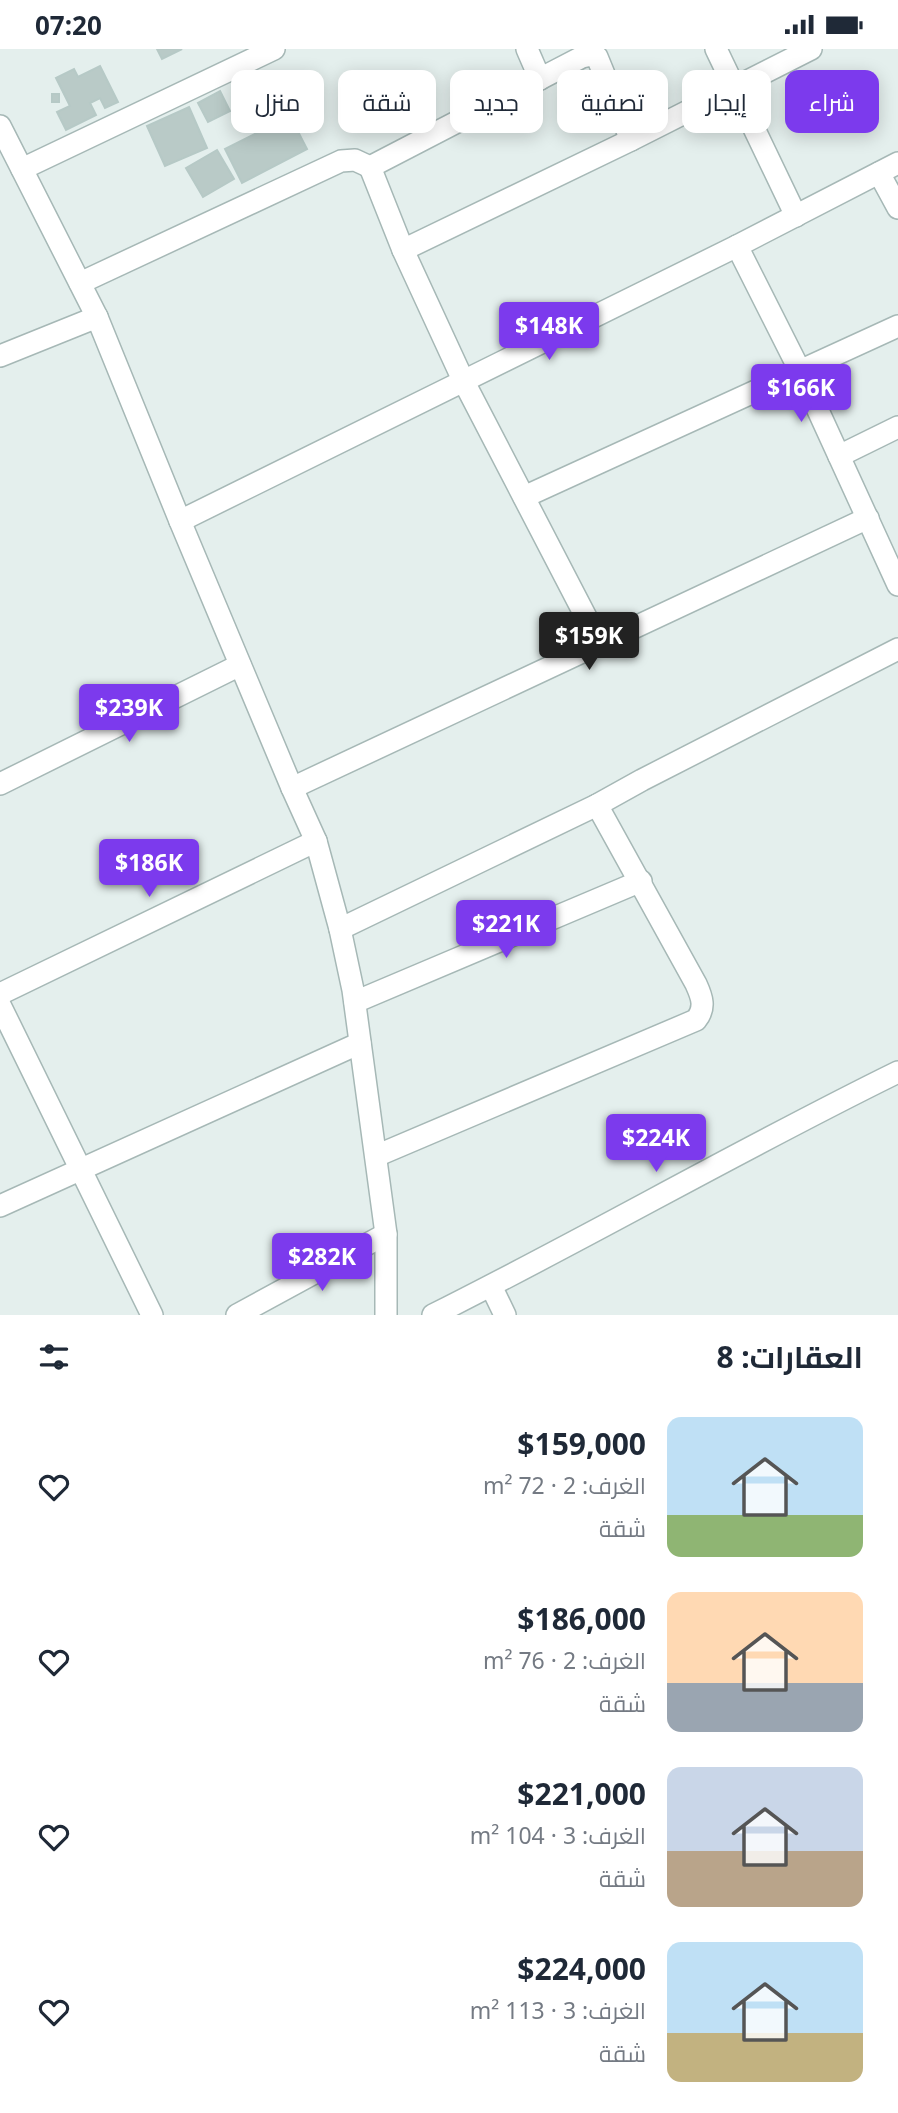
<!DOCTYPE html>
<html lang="ar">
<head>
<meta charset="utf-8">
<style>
  :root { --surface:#fff; --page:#f6f6f7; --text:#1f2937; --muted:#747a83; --accent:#7c3aed }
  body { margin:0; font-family:"Noto Sans",Cairo,sans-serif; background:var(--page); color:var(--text); direction:rtl; height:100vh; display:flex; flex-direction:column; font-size:26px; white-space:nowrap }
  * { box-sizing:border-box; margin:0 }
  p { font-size:23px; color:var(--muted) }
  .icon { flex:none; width:38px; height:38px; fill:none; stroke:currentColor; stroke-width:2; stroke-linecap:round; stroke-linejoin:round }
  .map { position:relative; height:1266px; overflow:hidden; direction:ltr }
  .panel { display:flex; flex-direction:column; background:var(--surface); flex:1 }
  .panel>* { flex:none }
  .hud { position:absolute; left:21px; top:21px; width:858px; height:63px; direction:rtl; display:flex; gap:14px }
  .price { position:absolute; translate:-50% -60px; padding:0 16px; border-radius:7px; background:var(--accent); color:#fff; font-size:23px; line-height:46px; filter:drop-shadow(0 2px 4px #0008) }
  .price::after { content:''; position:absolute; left:50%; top:42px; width:21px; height:16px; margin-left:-10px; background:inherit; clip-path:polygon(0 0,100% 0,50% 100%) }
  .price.active { background:#222; color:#fff }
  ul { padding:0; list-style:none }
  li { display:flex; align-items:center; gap:21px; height:175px; padding:0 35px }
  li span { display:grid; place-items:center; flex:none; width:196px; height:140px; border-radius:14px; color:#555 }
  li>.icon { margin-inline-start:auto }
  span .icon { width:84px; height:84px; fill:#fffc; stroke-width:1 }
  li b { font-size:30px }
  h2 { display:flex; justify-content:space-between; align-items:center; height:84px; padding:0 35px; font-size:30px }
  .pill { padding:0 24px; border-radius:14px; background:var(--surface); box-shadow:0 4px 18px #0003; font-size:24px; line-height:63px }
  .pill.active { background:var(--accent); color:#fff }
  .status { display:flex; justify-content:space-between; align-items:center; height:49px; padding:0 35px; background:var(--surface); direction:ltr }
  .status svg { height:19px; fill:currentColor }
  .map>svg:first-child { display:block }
  .building { fill:#b9cac7; stroke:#b6c9c6; stroke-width:2 }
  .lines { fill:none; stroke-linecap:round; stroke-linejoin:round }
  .minor-casing { stroke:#a6b8b6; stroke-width:24 }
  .minor { stroke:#fff; stroke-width:21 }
</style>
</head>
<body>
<div class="status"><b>07:20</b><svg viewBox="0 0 49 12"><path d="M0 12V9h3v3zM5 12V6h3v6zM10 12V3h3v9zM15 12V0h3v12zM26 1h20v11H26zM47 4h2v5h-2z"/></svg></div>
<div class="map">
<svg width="898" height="1266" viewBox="0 0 898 1266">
  <rect width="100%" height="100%" fill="#e4efed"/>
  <!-- building -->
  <g class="building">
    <path d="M157 0H182L162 10Z"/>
    <path d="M100 17 118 53 105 59 100 49 90 54 96 66 66 81 57 63 70 57 56 29 74 20 78 28Z"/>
    <path d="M220 42 230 62 208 73 198 54Z"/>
    <rect x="52" y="45" width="7" height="8"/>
    <path d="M189 58 207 99 165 117 147 77Z"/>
    <path d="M290 67 307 100 242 134 225 100Z"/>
    <path d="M217 101 234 130 203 148 186 119Z"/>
  </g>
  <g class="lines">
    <defs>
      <g id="minor">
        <path d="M527 0 540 30"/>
        <path d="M716 0 796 167"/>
        <path d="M0 77 97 268 180 472 292 739 316 792 340 880 353 941 386 1185V1266"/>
        <path d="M370 118 403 201 463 331 600 595"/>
        <path d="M22 120 274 0"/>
        <path d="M879 124 898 159"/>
        <path d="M737 197 800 322 898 536"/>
        <path d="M403 201 631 91 811 0"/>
        <path d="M80 234 341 112 355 111 370 118 582 8 591 6 597 8 631 91"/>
        <path d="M0 307 97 268"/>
        <path d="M839 407 898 378"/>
        <path d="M524 448 898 277"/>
        <path d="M180 472 737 197 898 114"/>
        <path d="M0 735 240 616"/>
        <path d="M292 739 868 469"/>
        <path d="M340 880 597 756 642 731 898 600"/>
        <path d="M0 945 316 792"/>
        <path d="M355 953 641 832"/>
        <path d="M0 956 152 1266"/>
        <path d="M376 1107 696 971C706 959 702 948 696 935L597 756"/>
        <path d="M0 1157 360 994"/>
        <path d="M491 1237 505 1266"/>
        <path d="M237 1266 386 1185"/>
        <path d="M433 1266C589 1188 741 1100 898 1023"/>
      </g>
    </defs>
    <!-- minor casing -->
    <use href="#minor" class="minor-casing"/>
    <!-- minor -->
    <use href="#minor" class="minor"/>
  </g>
</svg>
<b class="price" style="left:549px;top:313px">$148K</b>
<b class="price" style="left:801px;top:375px">$166K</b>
<b class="price active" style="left:589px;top:623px">$159K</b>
<b class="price" style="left:129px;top:695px">$239K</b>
<b class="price" style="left:149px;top:850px">$186K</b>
<b class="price" style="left:506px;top:911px">$221K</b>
<b class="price" style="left:656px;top:1125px">$224K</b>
<b class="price" style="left:322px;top:1244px">$282K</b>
<div class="hud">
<a class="pill active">شراء</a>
<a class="pill">إيجار</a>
<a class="pill">تصفية</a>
<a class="pill">جديد</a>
<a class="pill">شقة</a>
<a class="pill">منزل</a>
</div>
</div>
<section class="panel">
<h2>العقارات: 8<svg class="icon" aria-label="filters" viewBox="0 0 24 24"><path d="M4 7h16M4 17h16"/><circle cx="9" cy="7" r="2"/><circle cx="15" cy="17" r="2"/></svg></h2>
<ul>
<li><span style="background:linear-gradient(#bfe0f5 70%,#8fb573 0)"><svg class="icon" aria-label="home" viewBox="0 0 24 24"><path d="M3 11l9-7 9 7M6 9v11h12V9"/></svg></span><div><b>$159,000</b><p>الغرف: 2 · 72 m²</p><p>شقة</p></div><svg class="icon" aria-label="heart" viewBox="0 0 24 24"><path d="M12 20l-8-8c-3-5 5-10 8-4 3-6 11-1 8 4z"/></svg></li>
<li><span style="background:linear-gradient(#ffd9b3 65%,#9aa5b1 0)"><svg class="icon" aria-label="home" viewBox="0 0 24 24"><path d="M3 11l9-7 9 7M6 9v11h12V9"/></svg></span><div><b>$186,000</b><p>الغرف: 2 · 76 m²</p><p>شقة</p></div><svg class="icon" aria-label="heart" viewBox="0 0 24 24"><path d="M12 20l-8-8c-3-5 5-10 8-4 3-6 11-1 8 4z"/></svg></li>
<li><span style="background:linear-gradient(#c9d6e8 60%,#b9a48a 0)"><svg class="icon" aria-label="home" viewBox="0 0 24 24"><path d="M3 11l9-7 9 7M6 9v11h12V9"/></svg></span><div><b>$221,000</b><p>الغرف: 3 · 104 m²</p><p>شقة</p></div><svg class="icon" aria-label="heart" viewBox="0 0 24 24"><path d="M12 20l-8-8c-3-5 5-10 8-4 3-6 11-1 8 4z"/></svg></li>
<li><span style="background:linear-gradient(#bfe0f5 65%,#c2b280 0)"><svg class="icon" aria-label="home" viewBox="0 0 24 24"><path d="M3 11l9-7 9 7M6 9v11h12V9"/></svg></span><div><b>$224,000</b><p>الغرف: 3 · 113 m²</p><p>شقة</p></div><svg class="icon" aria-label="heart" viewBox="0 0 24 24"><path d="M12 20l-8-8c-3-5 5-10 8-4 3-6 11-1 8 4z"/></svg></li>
</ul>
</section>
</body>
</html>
